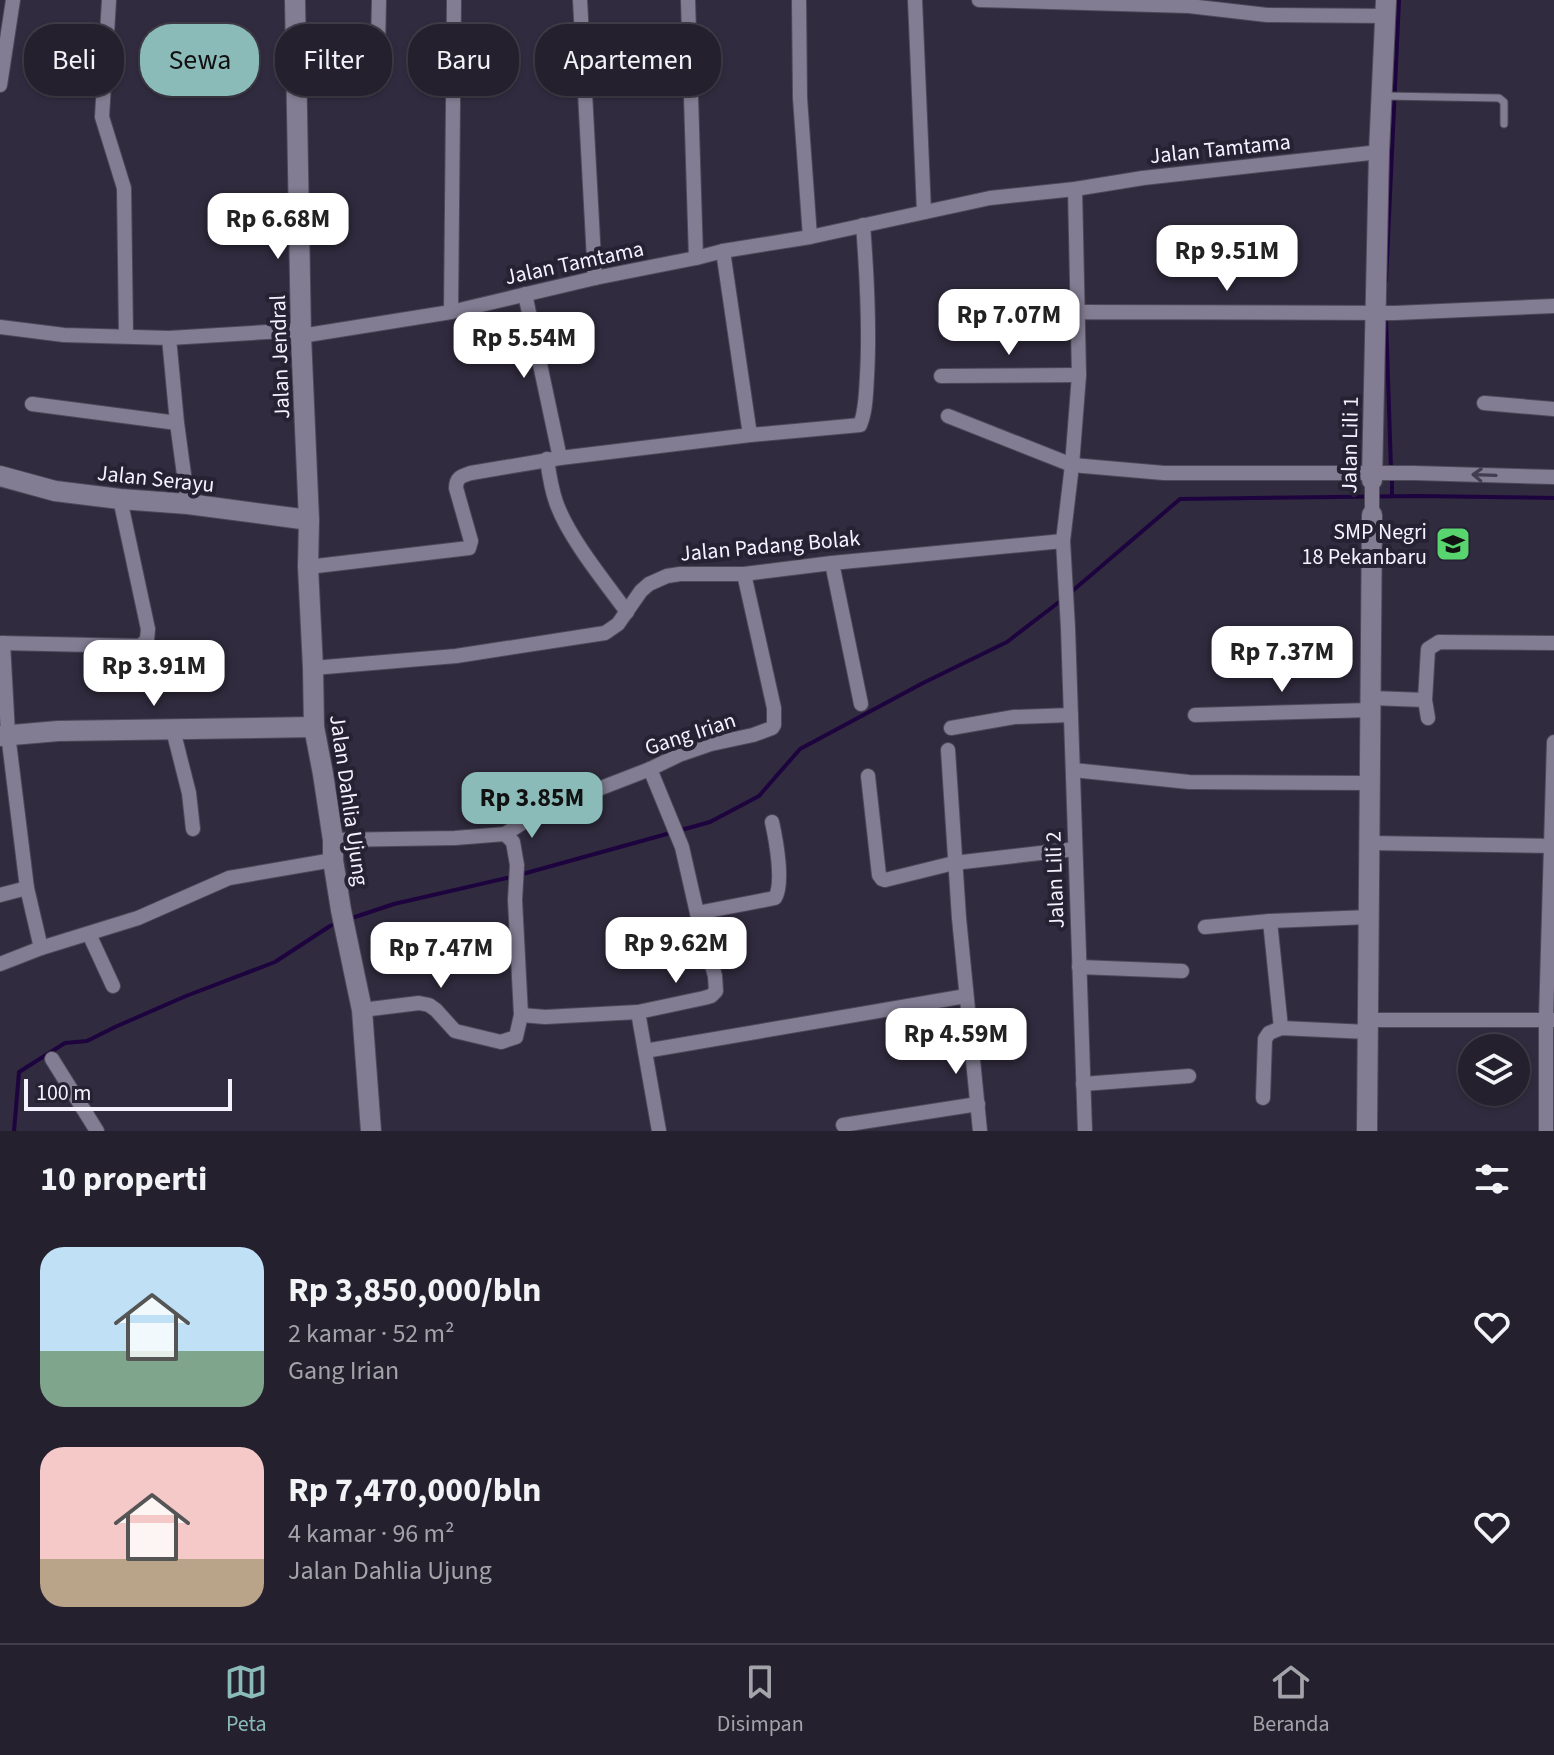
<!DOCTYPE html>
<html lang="id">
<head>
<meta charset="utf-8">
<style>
  :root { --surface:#24202e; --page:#302d3a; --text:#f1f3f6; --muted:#a3a3aa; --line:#413e4a; --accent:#8bbbb9 }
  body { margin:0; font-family:"Source Sans 3",sans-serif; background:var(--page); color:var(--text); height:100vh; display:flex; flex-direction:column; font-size:30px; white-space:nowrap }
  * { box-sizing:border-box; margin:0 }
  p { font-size:26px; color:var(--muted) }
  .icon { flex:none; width:44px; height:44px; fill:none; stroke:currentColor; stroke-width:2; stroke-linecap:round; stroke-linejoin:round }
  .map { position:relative; height:1131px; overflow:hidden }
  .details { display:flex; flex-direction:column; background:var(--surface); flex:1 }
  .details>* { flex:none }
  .banner { position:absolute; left:24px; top:24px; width:800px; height:72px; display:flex; gap:16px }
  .tools { position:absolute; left:1458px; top:1034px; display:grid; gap:16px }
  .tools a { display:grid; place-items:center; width:72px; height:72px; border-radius:50%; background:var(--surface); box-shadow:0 2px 6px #0004,0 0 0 2px var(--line); font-size:40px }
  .scale { position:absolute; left:24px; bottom:20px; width:208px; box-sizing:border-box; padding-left:8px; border:4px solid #f5f2ff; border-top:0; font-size:22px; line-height:28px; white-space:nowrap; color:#f5f2ff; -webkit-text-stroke:6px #262133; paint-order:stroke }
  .price { position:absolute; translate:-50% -68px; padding:0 18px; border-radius:16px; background:#fff; color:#222; font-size:26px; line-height:52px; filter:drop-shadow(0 2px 4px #0008) }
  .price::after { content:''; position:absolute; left:50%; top:48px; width:24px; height:18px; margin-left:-12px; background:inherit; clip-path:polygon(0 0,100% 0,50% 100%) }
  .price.current { background:var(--accent); color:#111 }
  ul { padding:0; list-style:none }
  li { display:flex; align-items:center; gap:24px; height:200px; padding:0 40px }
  li span { display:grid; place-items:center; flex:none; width:224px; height:160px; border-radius:24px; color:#555 }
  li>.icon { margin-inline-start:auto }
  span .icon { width:96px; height:96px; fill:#fffc; stroke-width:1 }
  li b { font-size:34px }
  h2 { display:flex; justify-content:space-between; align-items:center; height:96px; padding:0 40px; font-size:34px }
  .tag { padding:0 28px; border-radius:32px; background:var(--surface); box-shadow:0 2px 6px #0004,0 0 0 2px var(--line); font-size:28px; line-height:72px }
  .tag.current { background:var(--accent); color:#111 }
  .menu { display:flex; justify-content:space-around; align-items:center; height:112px; border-top:2px solid var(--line); background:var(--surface); font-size:22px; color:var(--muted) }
  .menu a { display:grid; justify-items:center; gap:4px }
  .menu .current { color:var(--accent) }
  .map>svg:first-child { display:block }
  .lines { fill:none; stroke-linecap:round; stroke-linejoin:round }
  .stream { stroke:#1e043e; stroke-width:4 }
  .lane-casing { stroke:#4d4959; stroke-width:9 }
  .street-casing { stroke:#4d4959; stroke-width:16 }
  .secondary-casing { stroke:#4d4959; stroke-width:22 }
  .lane { stroke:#837d93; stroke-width:7 }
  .street { stroke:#837d93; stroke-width:14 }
  .secondary { stroke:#837d93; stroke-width:20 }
  .oneway { stroke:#423d50 }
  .labels { text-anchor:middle; stroke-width:8; stroke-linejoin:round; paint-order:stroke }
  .street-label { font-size:22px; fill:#f5f2ff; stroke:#262133 }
  .poi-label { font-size:22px; fill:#f5f2ff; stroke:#262133; text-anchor:end }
</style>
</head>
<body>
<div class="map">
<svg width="1554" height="1131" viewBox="0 0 1554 1131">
  <rect width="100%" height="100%" fill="#302b3e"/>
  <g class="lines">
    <!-- stream -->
    <g class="stream">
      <path d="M1386 281 1399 0"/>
      <path d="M1386 318 1391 469"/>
      <path d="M1392 478V496"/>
      <path d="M1070 593 1180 499 1418 496 1554 498"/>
      <path d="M519 875 710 822 759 796 800 749 923 683 1007 642 1063 599"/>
      <path d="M349 919 394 904 511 877"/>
      <path d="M14 1131 19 1072 65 1043 87 1041 115 1027 186 996 275 962 330 926 337 923"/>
    </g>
    <defs>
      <path id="lane" d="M1385 96 1499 98 1504 102V124"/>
      <g id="street">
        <path d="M109 0 102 117 124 188 126 336"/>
        <path d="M580 0 595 278"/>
        <path d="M688 0 696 258"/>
        <path d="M799 0 800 98 810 237"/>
        <path d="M915 0 924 212"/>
        <path d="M979 0 1189 6 1267 15 1386 16"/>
        <path d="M378 46 379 0"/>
        <path d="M0 85 13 0"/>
        <path d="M1075 189 1079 375 1072 465 1063 541 1068 628 1085 1131"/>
        <path d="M723 251 750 435"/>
        <path d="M525 294 560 458"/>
        <path d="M451 312 454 0"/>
        <path d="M946 324 1079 312 1395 313 1554 306"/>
        <path d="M0 327 64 335 169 338 301 330"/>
        <path d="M301 336 451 312 595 278 696 258 723 251 810 237 990 198 1075 189 1143 178 1379 152"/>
        <path d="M169 338 177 423 188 504"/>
        <path d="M941 376 1079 375"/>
        <path d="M1484 403 1554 409"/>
        <path d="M32 404 177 423"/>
        <path d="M948 416 1072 465 1164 473H1414L1554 477"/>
        <path d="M547 459C549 474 551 488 556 502 568 537 605 582 627 612"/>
        <path d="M1372 515V480"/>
        <path d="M832 563 861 704"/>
        <path d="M308 567 469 548 471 541 456 488C456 477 462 476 471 473L560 458 750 435 860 425C866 411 866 392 867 376 870 326 867 276 863 225"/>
        <path d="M0 643 140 646 147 640 148 629 120 499"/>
        <path d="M3 643 8 734 27 888 41 948"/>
        <path d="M313 668 456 656 605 633 618 624 641 591 649 584 667 576 680 574H744L832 563 1063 541"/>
        <path d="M1371 698 1425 700"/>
        <path d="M1195 715 1371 710"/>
        <path d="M1428 718 1425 700 1428 649 1439 642 1554 643"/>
        <path d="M951 728 1014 717 1071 715"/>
        <path d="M173 730 189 793 193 829"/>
        <path d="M948 750 959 918 980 1131"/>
        <path d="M1073 770 1189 782 1370 783"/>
        <path d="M868 776 879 875 882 879 885 880 954 863 1075 849"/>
        <path d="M333 840 455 838 505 834 539 812 650 769 679 755 711 744 753 735 772 728 774 725V708L744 574"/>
        <path d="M1369 843 1554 846"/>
        <path d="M0 895 27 888"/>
        <path d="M697 913 775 898C784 883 776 840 772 822"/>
        <path d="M1205 927 1270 921"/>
        <path d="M89 934 113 986"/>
        <path d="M0 964 41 948 138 918 229 878 333 860"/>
        <path d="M1079 967 1182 971"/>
        <path d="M362 1010 419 1003 429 1005 436 1010 455 1031 501 1042 516 1037 521 1015 515 900 517 865 513 842 505 834"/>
        <path d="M638 1012 659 1131"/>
        <path d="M521 1015 545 1017 638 1012 704 998 711 996 716 991 715 976 697 913 682 847 650 769"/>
        <path d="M1367 1020H1554"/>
        <path d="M1281 1028 1270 921 1369 917"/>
        <path d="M645 1051 966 996"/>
        <path d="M52 1059 97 1131"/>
        <path d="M1083 1084 1189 1076"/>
        <path d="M1263 1098 1265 1039 1269 1033 1281 1028 1368 1032"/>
        <path d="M843 1125 978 1104"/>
        <path d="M1546 1131V1020L1554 742"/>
      </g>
      <g id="secondary">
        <path d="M295 0 301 336 309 520 308 567 313 668 314 727 323 774 333 840V860L341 910 362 1010 371 1131"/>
        <path d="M0 476 55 491 120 499 188 504 309 520"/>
        <path d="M1372 480 1379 152 1386 0"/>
        <path d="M0 736 58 731 314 727"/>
        <path d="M1367 1131 1372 515"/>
      </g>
    </defs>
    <!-- lane casing -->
    <use href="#lane" class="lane-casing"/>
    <!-- street casing -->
    <use href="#street" class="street-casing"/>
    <!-- secondary casing -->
    <use href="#secondary" class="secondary-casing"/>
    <!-- lane -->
    <use href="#lane" class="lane"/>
    <!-- street -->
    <use href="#street" class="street"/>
    <!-- secondary -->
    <use href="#secondary" class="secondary"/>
  </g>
  <!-- one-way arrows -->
  <defs><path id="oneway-shaft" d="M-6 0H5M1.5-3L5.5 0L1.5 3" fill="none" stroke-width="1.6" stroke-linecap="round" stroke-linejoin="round" transform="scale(2)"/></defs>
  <use class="oneway" href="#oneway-shaft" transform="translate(1484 475) rotate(-178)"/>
  <!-- icons -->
  <defs>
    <symbol id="school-square" viewBox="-11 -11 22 22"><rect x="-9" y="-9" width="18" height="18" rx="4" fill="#59d56f" stroke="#262133"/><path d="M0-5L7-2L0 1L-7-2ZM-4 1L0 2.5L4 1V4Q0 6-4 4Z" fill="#111"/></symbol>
  </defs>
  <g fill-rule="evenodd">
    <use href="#school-square" x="1433" y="524" width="40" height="40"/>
  </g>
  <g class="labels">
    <!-- street labels -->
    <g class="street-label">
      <text transform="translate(1220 148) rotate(-6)" y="8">Jalan Tamtama</text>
      <text transform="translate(574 262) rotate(-12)" y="8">Jalan Tamtama</text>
      <text transform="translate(279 357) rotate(-92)" y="8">Jalan Jendral</text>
      <text transform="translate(1349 445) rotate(-89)" y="8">Jalan Lili 1</text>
      <text transform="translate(156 478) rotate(6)" y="8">Jalan Serayu</text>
      <text transform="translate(770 545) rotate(-5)" y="8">Jalan Padang Bolak</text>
      <text transform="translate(690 733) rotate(-18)" y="8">Gang Irian</text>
      <text transform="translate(350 800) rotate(82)" y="8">Jalan Dahlia Ujung</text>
      <text transform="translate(1054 880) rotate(-92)" y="8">Jalan Lili 2</text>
    </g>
    <!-- poi labels -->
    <g class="poi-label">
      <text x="1427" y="539">SMP Negri<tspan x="1427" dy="25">18 Pekanbaru</tspan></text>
    </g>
  </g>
</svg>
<div class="tools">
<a><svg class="icon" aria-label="layers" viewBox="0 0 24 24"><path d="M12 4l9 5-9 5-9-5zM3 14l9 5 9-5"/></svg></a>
</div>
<div class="scale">100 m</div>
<b class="price" style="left:278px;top:261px">Rp 6.68M</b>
<b class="price" style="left:1227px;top:293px">Rp 9.51M</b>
<b class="price" style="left:1009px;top:357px">Rp 7.07M</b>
<b class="price" style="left:524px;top:380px">Rp 5.54M</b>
<b class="price" style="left:1282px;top:694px">Rp 7.37M</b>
<b class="price" style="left:154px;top:708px">Rp 3.91M</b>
<b class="price current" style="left:532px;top:840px">Rp 3.85M</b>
<b class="price" style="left:676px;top:985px">Rp 9.62M</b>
<b class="price" style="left:441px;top:990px">Rp 7.47M</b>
<b class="price" style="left:956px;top:1076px">Rp 4.59M</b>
<div class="banner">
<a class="tag">Beli</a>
<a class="tag current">Sewa</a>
<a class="tag">Filter</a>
<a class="tag">Baru</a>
<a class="tag">Apartemen</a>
</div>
</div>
<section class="details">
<h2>10 properti<svg class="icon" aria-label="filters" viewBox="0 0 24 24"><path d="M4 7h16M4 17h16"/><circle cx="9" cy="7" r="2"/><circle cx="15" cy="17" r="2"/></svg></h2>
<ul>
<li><span style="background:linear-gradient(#bfe0f5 65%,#7fa58c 0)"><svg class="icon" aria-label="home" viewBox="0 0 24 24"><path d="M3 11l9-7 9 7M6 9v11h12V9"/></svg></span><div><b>Rp 3,850,000/bln</b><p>2 kamar · 52 m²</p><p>Gang Irian</p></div><svg class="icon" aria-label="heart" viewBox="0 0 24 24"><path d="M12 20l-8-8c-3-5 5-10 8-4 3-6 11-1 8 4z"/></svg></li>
<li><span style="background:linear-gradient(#f6c9c9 70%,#b9a48a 0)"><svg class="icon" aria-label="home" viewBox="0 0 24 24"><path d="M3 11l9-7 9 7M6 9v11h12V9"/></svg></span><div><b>Rp 7,470,000/bln</b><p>4 kamar · 96 m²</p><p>Jalan Dahlia Ujung</p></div><svg class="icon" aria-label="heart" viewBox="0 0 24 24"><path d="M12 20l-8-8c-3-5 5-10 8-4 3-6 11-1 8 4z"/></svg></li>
</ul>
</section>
<nav class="menu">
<a class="current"><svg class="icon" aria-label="map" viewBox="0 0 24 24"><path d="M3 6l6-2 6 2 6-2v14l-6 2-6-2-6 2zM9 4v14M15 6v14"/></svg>Peta</a>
<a><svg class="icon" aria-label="saved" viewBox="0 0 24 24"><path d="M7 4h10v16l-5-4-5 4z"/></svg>Disimpan</a>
<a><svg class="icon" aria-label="home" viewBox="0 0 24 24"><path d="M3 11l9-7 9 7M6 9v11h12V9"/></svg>Beranda</a>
</nav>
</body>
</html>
